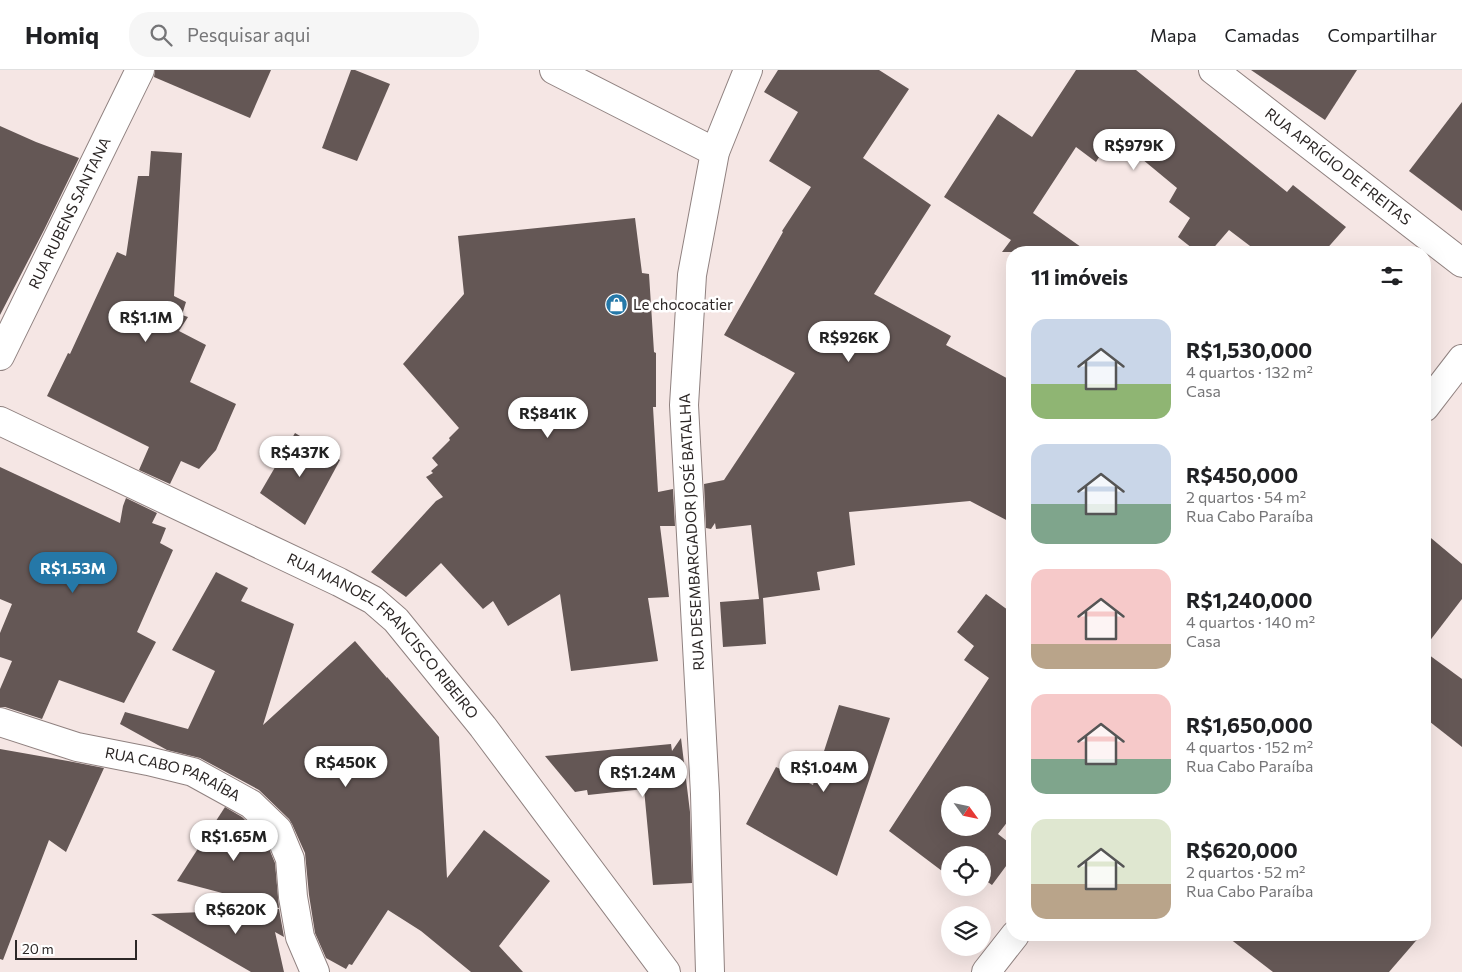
<!DOCTYPE html>
<html lang="pt">
<head>
<meta charset="utf-8">
<style>
  :root { --surface:#fff; --page:#f6f6f6; --text:#202124; --muted:#757577; --line:#e0e0e0; --accent:#2578a8 }
  body { margin:0; font-family:Commissioner,sans-serif; background:var(--page); color:var(--text); height:100vh; display:flex; flex-direction:column; font-size:19px; white-space:nowrap }
  * { box-sizing:border-box; margin:0 }
  p { font-size:16px; color:var(--muted) }
  .icon { flex:none; width:28px; height:28px; fill:none; stroke:currentColor; stroke-width:2; stroke-linecap:round; stroke-linejoin:round }
  .map { position:relative; flex:1; overflow:hidden }
  .drawer { position:absolute; left:1006px; top:176px; width:425px; height:695px; display:flex; flex-direction:column; background:var(--surface); border-radius:20px; box-shadow:0 5px 20px #0002 }
  .drawer>* { flex:none }
  .needle { width:32px; rotate:123deg }
  .fabs { position:absolute; left:941px; top:716px; display:grid; gap:10px }
  .fabs a { display:grid; place-items:center; width:50px; height:50px; border-radius:50%; background:var(--surface); box-shadow:0 5px 20px #0002; font-size:25px }
  .scale { position:absolute; left:15px; bottom:12px; width:122px; box-sizing:border-box; padding-left:5px; border:2px solid #2c2726; border-top:0; font-size:14px; line-height:18px; white-space:nowrap; color:#2c2726; -webkit-text-stroke:4px #fff; paint-order:stroke }
  .price { position:absolute; translate:-50% -42px; padding:0 11px; border-radius:18px; background:#fff; color:#222; font-size:16px; line-height:32px; filter:drop-shadow(0 1px 2px #0008) }
  .price::after { content:''; position:absolute; left:50%; top:30px; width:15px; height:11px; margin-left:-8px; background:inherit; clip-path:polygon(0 0,100% 0,50% 100%) }
  .price.selected { background:var(--accent); color:#fff }
  ul { padding:0; list-style:none }
  li { display:flex; align-items:center; gap:15px; height:125px; padding:0 25px }
  li span { display:grid; place-items:center; flex:none; width:140px; height:100px; border-radius:15px; color:#555 }
  li>.icon { margin-inline-start:auto }
  span .icon { width:60px; height:60px; fill:#fffc; stroke-width:1 }
  li b { font-size:21px }
  h2 { display:flex; justify-content:space-between; align-items:center; height:60px; padding:0 25px; font-size:21px }
  header { display:flex; align-items:center; gap:30px; box-sizing:border-box; height:70px; padding:0 25px; background:var(--surface); border-bottom:1px solid var(--line) }
  header strong { font-size:24px }
  nav { display:flex; gap:28px; margin-inline-start:auto; font-size:18px }
  .search { width:350px; height:45px; background:var(--page); display:flex; align-items:center; gap:12px; box-sizing:border-box; padding:0 18px; border-radius:20px; color:var(--muted); font-size:19px }
  .map>svg:first-child { display:block }
  .building { fill:#645755; fill-rule:evenodd }
  .lines { fill:none; stroke-linecap:round; stroke-linejoin:round }
  .street-casing { stroke:#908280; stroke-width:30 }
  .street { stroke:#fff; stroke-width:28 }
  .labels { text-anchor:middle; stroke-width:5; stroke-linejoin:round; paint-order:stroke }
  .street-label { font-size:15px; fill:#2c2726; stroke:#fff }
  .poi-label { font-size:15px; fill:#2c2726; stroke:#fff; text-anchor:start }
</style>
</head>
<body>
<header>
<strong>Homiq</strong>
<div class="search"><svg class="icon" aria-label="search" viewBox="0 0 24 24"><circle cx="10" cy="10" r="6"/><path d="M15 15l6 6"/></svg>Pesquisar aqui</div>
<nav><a>Mapa</a><a>Camadas</a><a>Compartilhar</a></nav>
</header>
<div class="map">
<svg width="1462" height="902" viewBox="0 0 1462 902">
  <rect width="100%" height="100%" fill="#f5e6e4"/>
  <!-- building -->
  <g class="building">
    <path d="M155 0H271L250 48 154 7Z"/>
    <path d="M351 0H355L390 14 357 91 322 78Z"/>
    <path d="M778 0H879L909 19 863 88 931 135 874 224 951 266 946 275 1012 311V453L970 431 849 442 855 495 817 502 820 520 763 528 766 574 723 577 720 532 759 529 751 455 716 459 715 453 711 459 706 458 704 414 724 410 795 303 724 265 783 162 782 161 811 117 769 91 798 42 764 22Z"/>
    <path d="M1076 0H1136L1287 122 1293 115 1346 157 1324 182H1258L1229 160 1210 182H1197L1178 167 1190 148 1169 132 1177 118 1113 65 1096 92 1076 77 1033 143 1088 182H1002L1011 170 944 127 998 44 1032 67Z"/>
    <path d="M1251 0H1357L1325 50Z"/>
    <path d="M1462 32V141L1409 101Z"/>
    <path d="M0 56 36 72 79 88 44 160 0 245Z"/>
    <path d="M151 81 182 83 174 226 186 232 182 245 188 247 179 261 206 275 190 312 236 334 216 380 199 399 181 391 170 414 139 400 149 377 47 326 68 283 70 284 117 182 126 186 138 106H149Z"/>
    <path d="M635 148 642 203 649 204 654 282 656 283V337H653L658 422 673 419 675 456H660L669 527 648 528 658 591 571 601 560 524 508 556 493 531 483 539 441 493 406 527 371 502 436 431 443 427 426 407 433 403 431 401 438 395 432 388 450 370 449 368 459 358 403 294 464 224 458 166Z"/>
    <path d="M295 363 340 390 305 455 260 423Z"/>
    <path d="M0 397 120 453 123 436 126 428 157 443 152 453 166 458 160 473 173 480 137 562 156 572 124 633 59 610 42 649 5 637H0V619L12 591 0 587V563L12 534 0 529Z"/>
    <path d="M1425 463 1462 494V529L1425 577Z"/>
    <path d="M216 502 248 518 241 531 294 554 263 655 355 571 387 608V607L439 667 447 808 484 760 550 811 499 876 523 902H471L421 861 388 840 352 895 349 894 346 899 326 888 315 863 309 825 305 783 292 754 289 749 259 720 200 688 167 680 120 654 125 642 188 659 215 601 172 580Z"/>
    <path d="M986 524 1012 543V746L998 764 1012 775V788L992 815 982 808V785L950 784V807L889 761 989 608 964 590 974 576 957 562ZM950 725H982V758H950Z"/>
    <path d="M1425 582 1462 609V677L1425 648Z"/>
    <path d="M839 635 890 648 837 806 746 754 776 697 813 715Z"/>
    <path d="M681 668 690 742 692 813 653 815 644 719 588 725 587 720 575 722 545 686 671 674 672 681Z"/>
    <path d="M0 679 68 691 104 698 66 782 49 770 3 890 0 889Z"/>
    <path d="M225 737 242 747 265 769 275 793 279 838 177 811Z"/>
    <path d="M279 839 284 867 275 862 284 902H251L151 844Z"/>
    <path d="M1225 865H1421L1389 902H1273Z"/>
  </g>
  <g class="lines">
    <defs>
      <g id="street">
        <path d="M554 0 715 82"/>
        <path id="s1" d="M1213 0 1462 193"/>
        <path id="s2" d="M0 286 140 0"/>
        <path d="M1425 337 1462 289"/>
        <path id="s3" d="M0 351 339 512 373 530 396 550 483 657 666 902"/>
        <path id="s4" d="M0 652 77 677 148 691 193 702 251 734 278 760 290 789 293 827 300 867 315 902"/>
        <path d="M710 902 705 724 684 335 692 205 715 82 748 0"/>
        <path d="M986 902 1015 865"/>
      </g>
    </defs>
    <!-- street casing -->
    <use href="#street" class="street-casing"/>
    <!-- street -->
    <use href="#street" class="street"/>
  </g>
  <!-- icons -->
  <defs>
    <symbol id="shop-disc" viewBox="-11 -11 22 22"><circle r="9.5" fill="#2578a8" stroke="#fff"/><path d="M-5-2.5h2.3a2.7 3.5 0 0 1 5.4 0H5L5.5 6h-11ZM-1.5-2.5h3a1.5 2.3 0 0 0-3 0Z" fill="#fff"/></symbol>
  </defs>
  <g fill-rule="evenodd">
    <use href="#shop-disc" x="604" y="222" width="25" height="25"/>
  </g>
  <g class="labels">
    <!-- street labels -->
    <g class="street-label">
      <text dy="5" stroke="none"><textPath href="#s1" startOffset="158">RUA APRÍGIO DE FREITAS</textPath></text>
      <text dy="5" stroke="none"><textPath href="#s2" startOffset="159">RUA RUBENS SANTANA</textPath></text>
      <text transform="translate(692 462) rotate(-93)" y="5">RUA DESEMBARGADOR JOSÉ BATALHA</text>
      <text dy="5" stroke="none"><textPath href="#s3" startOffset="444">RUA MANOEL FRANCISCO RIBEIRO</textPath></text>
      <text dy="5" stroke="none"><textPath href="#s4" startOffset="181">RUA CABO PARAÍBA</textPath></text>
    </g>
    <!-- poi labels -->
    <g class="poi-label">
      <text x="633" y="240">Le chococatier</text>
    </g>
  </g>
</svg>
<div class="fabs">
<a><svg class="needle" viewBox="-14 -14 28 28"><path d="M0-13l5 13h-10z" fill="#e53935"/><path d="M0 13l5-13h-10z" fill="#757577"/></svg></a>
<a><svg class="icon" aria-label="locate" viewBox="0 0 24 24"><circle cx="12" cy="12" r="6"/><path d="M12 2v4M12 18v4M2 12h4M18 12h4"/></svg></a>
<a><svg class="icon" aria-label="layers" viewBox="0 0 24 24"><path d="M12 4l9 5-9 5-9-5zM3 14l9 5 9-5"/></svg></a>
</div>
<div class="scale">20 m</div>
<b class="price" style="left:1134px;top:101px">R$979K</b>
<b class="price" style="left:146px;top:273px">R$1.1M</b>
<b class="price" style="left:849px;top:293px">R$926K</b>
<b class="price" style="left:548px;top:369px">R$841K</b>
<b class="price" style="left:300px;top:408px">R$437K</b>
<b class="price selected" style="left:73px;top:524px">R$1.53M</b>
<b class="price" style="left:346px;top:718px">R$450K</b>
<b class="price" style="left:824px;top:723px">R$1.04M</b>
<b class="price" style="left:643px;top:728px">R$1.24M</b>
<b class="price" style="left:234px;top:792px">R$1.65M</b>
<b class="price" style="left:236px;top:865px">R$620K</b>
<section class="drawer">
<h2>11 imóveis<svg class="icon" aria-label="filters" viewBox="0 0 24 24"><path d="M4 7h16M4 17h16"/><circle cx="9" cy="7" r="2"/><circle cx="15" cy="17" r="2"/></svg></h2>
<ul>
<li><span style="background:linear-gradient(#c9d6e8 65%,#8fb573 0)"><svg class="icon" aria-label="home" viewBox="0 0 24 24"><path d="M3 11l9-7 9 7M6 9v11h12V9"/></svg></span><div><b>R$1,530,000</b><p>4 quartos · 132 m²</p><p>Casa</p></div></li>
<li><span style="background:linear-gradient(#c9d6e8 60%,#7fa58c 0)"><svg class="icon" aria-label="home" viewBox="0 0 24 24"><path d="M3 11l9-7 9 7M6 9v11h12V9"/></svg></span><div><b>R$450,000</b><p>2 quartos · 54 m²</p><p>Rua Cabo Paraíba</p></div></li>
<li><span style="background:linear-gradient(#f6c9c9 75%,#b9a48a 0)"><svg class="icon" aria-label="home" viewBox="0 0 24 24"><path d="M3 11l9-7 9 7M6 9v11h12V9"/></svg></span><div><b>R$1,240,000</b><p>4 quartos · 140 m²</p><p>Casa</p></div></li>
<li><span style="background:linear-gradient(#f6c9c9 65%,#7fa58c 0)"><svg class="icon" aria-label="home" viewBox="0 0 24 24"><path d="M3 11l9-7 9 7M6 9v11h12V9"/></svg></span><div><b>R$1,650,000</b><p>4 quartos · 152 m²</p><p>Rua Cabo Paraíba</p></div></li>
<li><span style="background:linear-gradient(#dfe7d0 65%,#b9a48a 0)"><svg class="icon" aria-label="home" viewBox="0 0 24 24"><path d="M3 11l9-7 9 7M6 9v11h12V9"/></svg></span><div><b>R$620,000</b><p>2 quartos · 52 m²</p><p>Rua Cabo Paraíba</p></div></li>
</ul>
</section>
</div>
</body>
</html>
